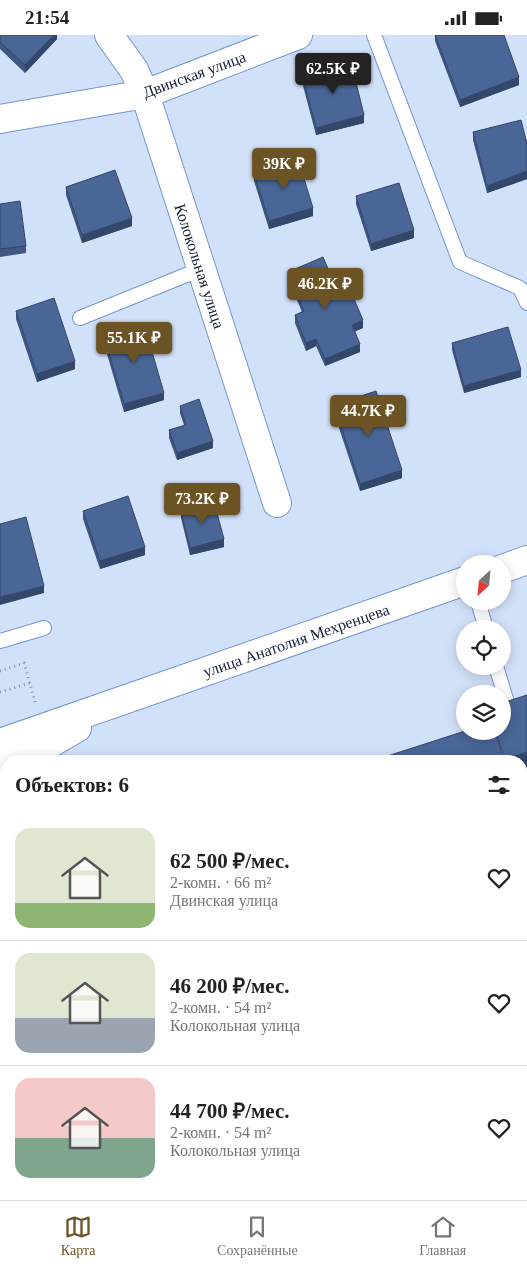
<!DOCTYPE html>
<html lang="ru">
<head>
<meta charset="utf-8">
<style>
  :root { --surface:#fff; --page:#f6f6f6; --text:#222; --muted:#767676; --line:#e0e0e0; --accent:#6c5324 }
  body { margin:0; font-family:Georgia,serif; background:var(--page); color:var(--text); height:100vh; display:flex; flex-direction:column; font-size:19px; white-space:nowrap }
  * { box-sizing:border-box; margin:0 }
  p { font-size:16px; color:var(--muted) }
  .icon { flex:none; width:28px; height:28px; fill:none; stroke:currentColor; stroke-width:2; stroke-linecap:round; stroke-linejoin:round }
  .map { position:relative; flex:1; overflow:hidden }
  .side { position:absolute; left:0px; top:720px; width:528px; height:445px; display:flex; flex-direction:column; background:var(--surface); border-radius:20px 20px 0 0; box-shadow:0 2px 12px #0003 }
  .side>* { flex:none }
  .needle { width:32px; rotate:206deg }
  .controls { position:absolute; left:456px; top:520px; display:grid; gap:10px }
  .controls a { display:grid; place-items:center; width:55px; height:55px; border-radius:50%; background:var(--surface); box-shadow:0 2px 12px #0003; font-size:25px }
  .price { position:absolute; translate:-50% -42px; padding:0 11px; border-radius:5px; background:var(--accent); color:#fff; font-size:16px; line-height:32px; filter:drop-shadow(0 1px 2px #0008) }
  .price::after { content:''; position:absolute; left:50%; top:30px; width:15px; height:11px; margin-left:-8px; background:inherit; clip-path:polygon(0 0,100% 0,50% 100%) }
  .price.selected { background:#222; color:#fff }
  ul { padding:0; list-style:none }
  li { display:flex; align-items:center; gap:15px; height:125px; padding:0 15px }
  li+li { border-top:1px solid var(--line) }
  li span { display:grid; place-items:center; flex:none; width:140px; height:100px; border-radius:15px; color:#555 }
  li>.icon { margin-inline-start:auto }
  span .icon { width:60px; height:60px; fill:#fffc; stroke-width:1 }
  li b { font-size:21px }
  h2 { display:flex; justify-content:space-between; align-items:center; height:60px; padding:0 15px; font-size:21px }
  .status { display:flex; justify-content:space-between; align-items:center; height:35px; padding:0 25px; background:var(--surface); direction:ltr }
  .status svg { height:14px; fill:currentColor }
  .dock { display:flex; justify-content:space-around; align-items:center; height:70px; border-top:1px solid var(--line); background:var(--surface); font-size:14px; color:var(--muted) }
  .dock a { display:grid; justify-items:center; gap:2px }
  .dock .selected { color:var(--accent) }
  .map>svg:first-child { display:block }
  .green { fill:#d8bc8d }
  .lines { fill:none; stroke-linecap:round; stroke-linejoin:round }
  .service-casing { stroke:#7395d0; stroke-width:16 }
  .minor-casing { stroke:#7395d0; stroke-width:30 }
  .tertiary-casing { stroke:#7395d0; stroke-width:30 }
  .path { stroke:#8391aa; stroke-width:3; stroke-dasharray:1 4; stroke-linecap:butt }
  .service { stroke:#fff; stroke-width:14 }
  .minor { stroke:#fff; stroke-width:28 }
  .tertiary { stroke:#fff; stroke-width:28 }
  .wall { fill:#3f5882 }
  .shaded-wall { fill:#33476a }
  .building { fill:#496697; stroke:#33476a }
  .labels { text-anchor:middle; stroke-width:5; stroke-linejoin:round; paint-order:stroke }
  .street-label { font-size:16px; fill:#121f36; stroke:#fff }
</style>
</head>
<body>
<div class="status"><b>21:54</b><svg viewBox="0 0 49 12"><path d="M0 12V9h3v3zM5 12V6h3v6zM10 12V3h3v9zM15 12V0h3v12zM26 1h20v11H26zM47 4h2v5h-2z"/></svg></div>
<div class="map">
<svg width="527" height="1165" viewBox="0 0 527 1165">
  <rect width="100%" height="100%" fill="#d2e1fa"/>
  <!-- green -->
  <path class="green" d="M527 801V833L521 835V803Z"/>
  <g class="lines">
    <defs>
      <g id="service">
        <path d="M374 0 460 227 520 253 527 268"/>
        <path d="M80 283 201 234"/>
        <path d="M478 566 486 594"/>
        <path d="M0 606 44 593"/>
        <path d="M496 631 512 684"/>
        <path d="M521 772 527 770"/>
        <path d="M0 1135 6 1133"/>
        <path d="M361 1159 365 1164 361 1165"/>
      </g>
      <g id="minor">
        <path d="M109 0 134 35 145 59 277 468"/>
        <path d="M0 84 145 59 298 0"/>
        <path d="M0 919 5 865"/>
        <path d="M0 964 6 982"/>
        <path d="M66 1159 68 1165"/>
        <path d="M179 1159 181 1165"/>
      </g>
      <g id="tertiary">
        <path d="M502 534 527 525"/>
        <path d="M0 708 465 546"/>
        <path d="M19 726 77 693"/>
        <path d="M0 732 6 752"/>
        <path d="M0 851 6 869"/>
        <path d="M105 1159 107 1165"/>
        <path d="M140 1159 142 1165"/>
      </g>
    </defs>
    <!-- service casing -->
    <use href="#service" class="service-casing"/>
    <!-- minor casing -->
    <use href="#minor" class="minor-casing"/>
    <!-- tertiary casing -->
    <use href="#tertiary" class="tertiary-casing"/>
    <!-- path -->
    <g class="path">
      <path d="M0 636 24 628 36 670"/>
      <path d="M0 657 30 648"/>
      <path d="M0 795 6 792"/>
      <path d="M0 1036 6 1054"/>
      <path d="M0 1060 6 1078"/>
      <path d="M0 1112 6 1109"/>
      <path d="M34 1159 36 1165"/>
      <path d="M330 1165 343 1160"/>
    </g>
    <!-- service -->
    <use href="#service" class="service"/>
    <!-- minor -->
    <use href="#minor" class="minor"/>
    <!-- tertiary -->
    <use href="#tertiary" class="tertiary"/>
  </g>
  <!-- wall -->
  <g class="wall">
    <path d="M0 0H57V4L25 38 0 14Z"/>
    <path d="M435 0H504L519 50 460 72 435 6Z"/>
    <path d="M302 39 364 88 316 100 302 47Z"/>
    <path d="M473 97 527 105V144L487 158 473 105Z"/>
    <path d="M254 138 313 181 269 194 254 146Z"/>
    <path d="M66 152 132 191 82 208 66 160Z"/>
    <path d="M356 161 414 203 371 216 356 169Z"/>
    <path d="M0 169 26 211V218L0 222Z"/>
    <path d="M288 237 340 262 363 293 354 296 360 317 325 331 316 311 306 316 295 288V280L302 277 288 244Z"/>
    <path d="M16 276 75 334 37 347 16 284Z"/>
    <path d="M104 301 164 365 124 377 104 309Z"/>
    <path d="M452 308 521 342 464 358 452 315Z"/>
    <path d="M334 370 402 443 360 456 334 378Z"/>
    <path d="M180 371 213 413 177 425 169 403V395L184 390 180 378Z"/>
    <path d="M83 476 145 520 100 534 83 484Z"/>
    <path d="M181 476 224 512 190 520 181 483Z"/>
    <path d="M253 1159H307V1161L295 1165H255Z"/>
  </g>
  <!-- shaded-wall -->
  <g class="shaded-wall">
    <path d="M54 0H57V4L25 38V30Z"/>
    <path d="M519 42V50L460 72V65Z"/>
    <path d="M364 80V88L316 100V93Z"/>
    <path d="M527 136V144L487 158V151Z"/>
    <path d="M313 173V181L269 194V186Z"/>
    <path d="M132 183V191L82 208V200Z"/>
    <path d="M414 195V203L371 216V209Z"/>
    <path d="M363 285V293L352 298V290Z"/>
    <path d="M316 304V311L306 316V308Z"/>
    <path d="M360 309V317L325 331V324Z"/>
    <path d="M75 326V334L37 347V339Z"/>
    <path d="M521 335V342L464 358V351Z"/>
    <path d="M164 358V365L124 377V369Z"/>
    <path d="M213 406V413L177 425V418Z"/>
    <path d="M402 435V443L360 456V449Z"/>
    <path d="M224 504V512L190 520V513Z"/>
    <path d="M145 512V520L100 534V526Z"/>
    <path d="M44 551V558L0 570V562Z"/>
    <path d="M527 717V735L521 737V726H505V724Z"/>
    <rect x="0" y="1082" width="1" height="16"/>
    <path d="M264 1159H307V1161L295 1165H259V1160Z"/>
  </g>
  <!-- building -->
  <g class="building">
    <path d="M0 0H54L25 30 0 7Z"/>
    <path d="M435 0H504L519 42 460 65Z"/>
    <path d="M351 27 364 80 316 93 302 39Z"/>
    <path d="M521 85 526 105H527V136L487 151 473 97Z"/>
    <path d="M298 124 313 173 269 186 254 138Z"/>
    <path d="M115 135 132 183 82 200 66 152Z"/>
    <path d="M399 148 414 195 371 209 356 161Z"/>
    <path d="M20 166 26 211 0 214V169Z"/>
    <path d="M323 222 340 262 351 257 363 285 352 290 360 309 325 324 316 304 306 308 295 280 304 276 288 237Z"/>
    <path d="M54 263 75 326 37 339 16 276Z"/>
    <path d="M144 289 164 358 124 369 104 301Z"/>
    <path d="M508 292 521 335 464 351 452 308Z"/>
    <path d="M376 356 402 435 360 449 334 370Z"/>
    <path d="M199 364 213 406 177 418 169 395 186 390 180 371Z"/>
    <path d="M128 461 145 512 100 526 83 476Z"/>
    <path d="M214 467 224 504 190 513 181 476Z"/>
    <path d="M26 482 44 551 0 562V489Z"/>
    <path d="M527 660V717L505 724 495 696H502V668Z"/>
    <path d="M465 696H495L504 726H372Z"/>
    <path d="M6 1147V1159H20L22 1165H0V1149Z"/>
  </g>
  <g class="labels">
    <!-- street labels -->
    <g class="street-label">
      <text transform="translate(194 39) rotate(-20)" y="6">Двинская улица</text>
      <text transform="translate(200 231) rotate(72)" y="6">Колокольная улица</text>
      <text transform="translate(296 605) rotate(-19)" y="6">улица Анатолия Мехренцева</text>
    </g>
  </g>
</svg>
<div class="controls">
<a><svg class="needle" viewBox="-14 -14 28 28"><path d="M0-13l5 13h-10z" fill="#e53935"/><path d="M0 13l5-13h-10z" fill="#767676"/></svg></a>
<a><svg class="icon" aria-label="locate" viewBox="0 0 24 24"><circle cx="12" cy="12" r="6"/><path d="M12 2v4M12 18v4M2 12h4M18 12h4"/></svg></a>
<a><svg class="icon" aria-label="layers" viewBox="0 0 24 24"><path d="M12 4l9 5-9 5-9-5zM3 14l9 5 9-5"/></svg></a>
</div>
<b class="price selected" style="left:333px;top:60px">62.5K ₽</b>
<b class="price" style="left:284px;top:155px">39K ₽</b>
<b class="price" style="left:325px;top:275px">46.2K ₽</b>
<b class="price" style="left:134px;top:329px">55.1K ₽</b>
<b class="price" style="left:368px;top:402px">44.7K ₽</b>
<b class="price" style="left:202px;top:490px">73.2K ₽</b>
<section class="side">
<h2>Объектов: 6<svg class="icon" aria-label="filters" viewBox="0 0 24 24"><path d="M4 7h16M4 17h16"/><circle cx="9" cy="7" r="2"/><circle cx="15" cy="17" r="2"/></svg></h2>
<ul>
<li><span style="background:linear-gradient(#dfe7d0 75%,#8fb573 0)"><svg class="icon" aria-label="home" viewBox="0 0 24 24"><path d="M3 11l9-7 9 7M6 9v11h12V9"/></svg></span><div><b>62 500 ₽/мес.</b><p>2-комн. · 66 m²</p><p>Двинская улица</p></div><svg class="icon" aria-label="heart" viewBox="0 0 24 24"><path d="M12 20l-8-8c-3-5 5-10 8-4 3-6 11-1 8 4z"/></svg></li>
<li><span style="background:linear-gradient(#dfe7d0 65%,#9aa5b1 0)"><svg class="icon" aria-label="home" viewBox="0 0 24 24"><path d="M3 11l9-7 9 7M6 9v11h12V9"/></svg></span><div><b>46 200 ₽/мес.</b><p>2-комн. · 54 m²</p><p>Колокольная улица</p></div><svg class="icon" aria-label="heart" viewBox="0 0 24 24"><path d="M12 20l-8-8c-3-5 5-10 8-4 3-6 11-1 8 4z"/></svg></li>
<li><span style="background:linear-gradient(#f6c9c9 60%,#7fa58c 0)"><svg class="icon" aria-label="home" viewBox="0 0 24 24"><path d="M3 11l9-7 9 7M6 9v11h12V9"/></svg></span><div><b>44 700 ₽/мес.</b><p>2-комн. · 54 m²</p><p>Колокольная улица</p></div><svg class="icon" aria-label="heart" viewBox="0 0 24 24"><path d="M12 20l-8-8c-3-5 5-10 8-4 3-6 11-1 8 4z"/></svg></li>
</ul>
</section>
</div>
<nav class="dock">
<a class="selected"><svg class="icon" aria-label="map" viewBox="0 0 24 24"><path d="M3 6l6-2 6 2 6-2v14l-6 2-6-2-6 2zM9 4v14M15 6v14"/></svg>Карта</a>
<a><svg class="icon" aria-label="saved" viewBox="0 0 24 24"><path d="M7 4h10v16l-5-4-5 4z"/></svg>Сохранённые</a>
<a><svg class="icon" aria-label="home" viewBox="0 0 24 24"><path d="M3 11l9-7 9 7M6 9v11h12V9"/></svg>Главная</a>
</nav>
</body>
</html>
